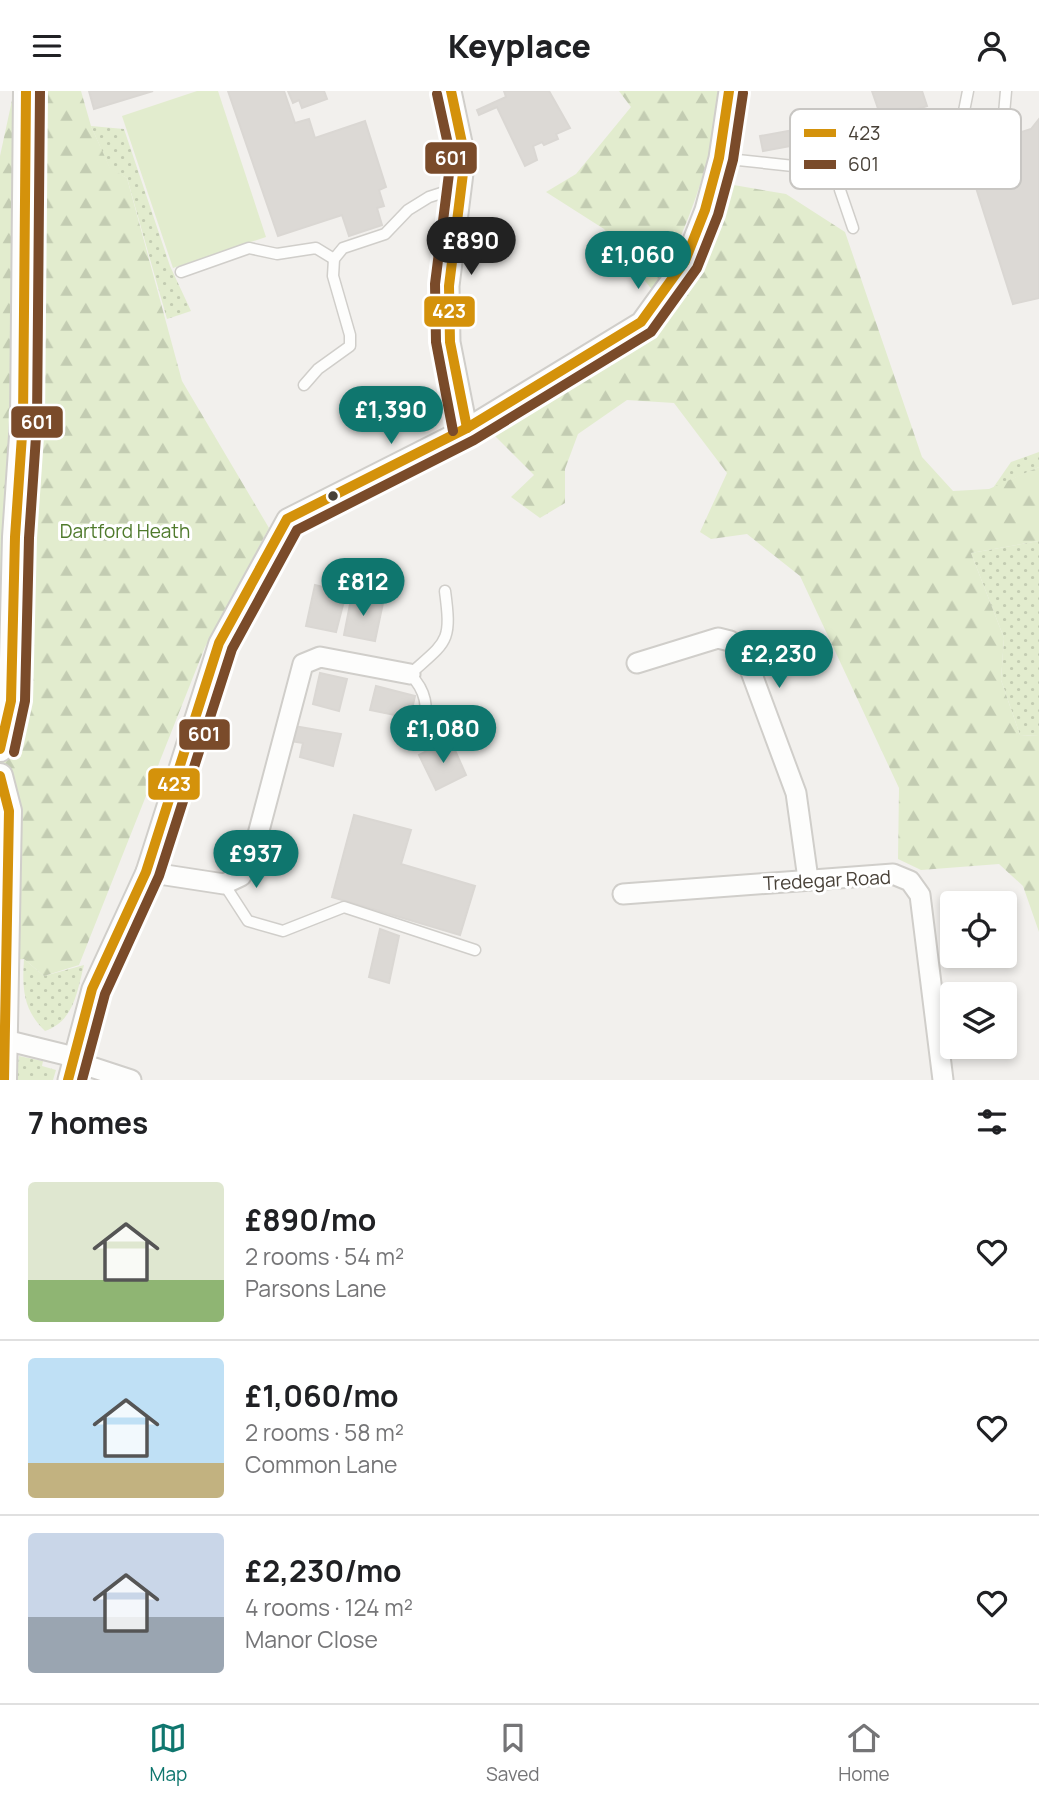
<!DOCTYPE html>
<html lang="en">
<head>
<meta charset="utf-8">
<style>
  :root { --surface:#fff; --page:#f2f2f2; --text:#202124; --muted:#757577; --line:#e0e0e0; --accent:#0f766e }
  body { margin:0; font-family:Manrope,sans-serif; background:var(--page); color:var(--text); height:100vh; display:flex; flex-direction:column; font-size:26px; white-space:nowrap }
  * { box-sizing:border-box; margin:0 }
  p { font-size:23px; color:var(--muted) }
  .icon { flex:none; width:38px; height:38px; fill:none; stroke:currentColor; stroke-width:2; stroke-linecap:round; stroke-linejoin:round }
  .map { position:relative; height:989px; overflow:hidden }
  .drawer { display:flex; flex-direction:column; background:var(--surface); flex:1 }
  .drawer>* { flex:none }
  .tools { position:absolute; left:940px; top:800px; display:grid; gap:14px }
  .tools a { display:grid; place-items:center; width:77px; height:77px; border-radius:7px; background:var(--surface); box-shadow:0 4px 10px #0003; font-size:35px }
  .price { position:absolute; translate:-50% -60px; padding:0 16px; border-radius:24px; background:var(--accent); color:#fff; font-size:23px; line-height:46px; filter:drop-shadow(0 2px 4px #0008) }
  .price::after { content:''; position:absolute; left:50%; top:42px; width:21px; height:16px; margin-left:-10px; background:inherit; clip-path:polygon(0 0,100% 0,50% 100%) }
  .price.selected { background:#222; color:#fff }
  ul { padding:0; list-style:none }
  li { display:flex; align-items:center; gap:21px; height:175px; padding:0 28px }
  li+li { border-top:2px solid var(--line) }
  li span { display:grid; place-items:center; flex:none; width:196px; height:140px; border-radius:7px; color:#555 }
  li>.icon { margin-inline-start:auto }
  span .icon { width:84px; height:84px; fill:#fffc; stroke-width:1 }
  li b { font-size:30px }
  h2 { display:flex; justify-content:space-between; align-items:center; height:84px; padding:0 28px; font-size:30px }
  header { display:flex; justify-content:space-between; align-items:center; height:91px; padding:0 28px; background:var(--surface); font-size:32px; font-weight:800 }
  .menu { display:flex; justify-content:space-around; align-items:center; height:98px; border-top:2px solid var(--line); background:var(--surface); font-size:19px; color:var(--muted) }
  .menu a { display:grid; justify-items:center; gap:4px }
  .menu .selected { color:var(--accent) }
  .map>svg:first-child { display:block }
  .grass { fill:url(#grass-dots) }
  .forest { fill:url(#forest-firs) }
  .park { fill:#e2ecce }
  .building { fill:#dcd9d5; stroke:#dad7d3; stroke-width:2 }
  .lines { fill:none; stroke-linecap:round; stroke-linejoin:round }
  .service-casing { stroke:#d0ceca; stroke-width:13 }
  .minor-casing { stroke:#d0ceca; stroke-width:23 }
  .tertiary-casing { stroke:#d0ceca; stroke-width:28 }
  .service { stroke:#fdfdfc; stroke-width:10 }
  .minor { stroke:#fdfdfc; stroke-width:19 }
  .tertiary { stroke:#fdfdfc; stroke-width:24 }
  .bus-1-casing { stroke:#fff; stroke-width:16 }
  .bus-2-casing { stroke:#fff; stroke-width:16 }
  .bus-1 { stroke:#d4920b; stroke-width:10 }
  .bus-2 { stroke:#7a4b2a; stroke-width:10 }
  .bus-dot { fill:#484138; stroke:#fff; stroke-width:2.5 }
  .labels { text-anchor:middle; stroke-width:6; stroke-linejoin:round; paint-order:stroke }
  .park-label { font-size:19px; fill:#4f7a2c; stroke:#fff }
  .street-label { font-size:19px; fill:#484138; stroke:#fff }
  .key { fill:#fff; stroke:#c8c6c3; stroke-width:2 }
  .key-label { font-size:19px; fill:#484138 }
  .line-badge { stroke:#fff; stroke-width:2.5 }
  .badge-label { font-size:19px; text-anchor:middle; font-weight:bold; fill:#fff }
</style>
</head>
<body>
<header><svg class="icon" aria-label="menu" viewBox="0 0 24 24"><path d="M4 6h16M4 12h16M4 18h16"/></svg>Keyplace<svg class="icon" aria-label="person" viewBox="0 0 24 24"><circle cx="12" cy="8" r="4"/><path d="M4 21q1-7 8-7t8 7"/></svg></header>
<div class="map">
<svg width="1039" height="989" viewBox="0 0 1039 989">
  <defs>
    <pattern id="grass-dots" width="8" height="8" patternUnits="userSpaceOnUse" patternTransform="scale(1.75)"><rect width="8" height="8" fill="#e2ecce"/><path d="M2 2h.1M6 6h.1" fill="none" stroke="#c3ccb2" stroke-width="1.8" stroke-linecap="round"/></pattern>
    <pattern id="forest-firs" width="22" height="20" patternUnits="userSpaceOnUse" patternTransform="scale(1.75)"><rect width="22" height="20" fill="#e2ecce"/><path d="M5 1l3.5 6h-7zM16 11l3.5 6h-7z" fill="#c3ccb2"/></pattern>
  </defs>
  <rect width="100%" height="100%" fill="#f2f0ed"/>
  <!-- grass -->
  <g class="grass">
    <path d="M91 35 124 38 170 175 191 220 167 228 127 87 110 78Z"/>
    <path d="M1039 361V376L993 397 1011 371Z"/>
    <path d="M1039 450V645L1020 644 1001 589 1004 547 971 462Z"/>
    <path d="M24 868 44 885 84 874C77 901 74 930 45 940 23 919 22 897 24 868Z"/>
    <path d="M19 965 43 970 42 975 56 979 53 989H16Z"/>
  </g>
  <!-- forest -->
  <g class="forest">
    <path d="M14 0H81L91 35 110 77 127 87 182 290 269 437 205 556 79 874 44 885 24 868 0 870V65Z"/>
    <path d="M619 0H722C711 70 689 139 653 200L604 138 546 101 576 83 631 16Z"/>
    <path d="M722 92 786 103 845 141 922 366 953 400 989 398 1039 376V450L971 462 1004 547 1001 589 1020 644 1039 645V841L1023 795 999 773 921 779 898 768 899 697 800 485 747 443 711 448 700 441 727 382 674 312 627 309 578 343 565 378V412L540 427 511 406 534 384 489 339 656 232 679 199Z"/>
  </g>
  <!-- park -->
  <path class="park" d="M197 0H218L266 146 173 177 122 25Z"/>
  <!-- building -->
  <g class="building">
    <path d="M89 0H153L94 18Z"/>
    <path d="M228 0H284L295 32 309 28 315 47 365 30 386 96 379 99 384 115 377 117 382 134 349 145 342 124 278 145Z"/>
    <path d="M288 0H324L327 8 302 17 299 9 293 12Z"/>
    <path d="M504 0H549L570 37 556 43 558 48 544 54 542 51 533 55 537 69 525 75 497 16 479 24 477 19 506 6Z"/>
    <path d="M872 0H922L927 15 882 29Z"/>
    <path d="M1039 28V207L1013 213 964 59 1031 38Z"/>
    <path d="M794 39 796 54 763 60 760 45Z"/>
    <path d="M315 494 346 502 336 541 306 535Z"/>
    <path d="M352 503 383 512 375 550 344 544Z"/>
    <path d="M320 582 347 588 339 620 313 613Z"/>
    <path d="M376 595 415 605 410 627 370 619Z"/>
    <path d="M294 635 341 643 333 675 300 666 303 652 290 650Z"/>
    <path d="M450 648 466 684 436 699 419 664Z"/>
    <path d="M354 724 411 739 401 773 475 795 460 844 332 806Z"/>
    <path d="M380 838 399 845 389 892 369 886Z"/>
  </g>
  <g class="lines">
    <defs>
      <g id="service">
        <path d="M952 46 961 35 968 0"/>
        <path d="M719 67 840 80 988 37 1004 23 1006 0"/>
        <path d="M840 80V99L853 137"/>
        <path d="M181 181 249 157 277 163 316 157 334 168"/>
        <path d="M304 294 318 278 350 255V244L333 185 334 168 343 157 385 143 408 119 429 106 463 95"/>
        <path d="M425 647C426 619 430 604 410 583 447 550 452 552 445 500"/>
        <path d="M224 793 248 830 283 840 344 816 475 859"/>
      </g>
      <g id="minor">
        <path d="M451 0 465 66 449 195 450 251 467 337"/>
        <path d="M637 572 718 547 730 550 744 562 796 702 808 788"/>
        <path d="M146 781 224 793 241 785 252 766 303 573 320 566 410 583"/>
        <path d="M623 803 893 783 910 790 920 804 943 989"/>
        <path d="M5 949 66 964 73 970 131 989"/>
        <path d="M68 989 92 898 146 781 219 552 287 428 467 337 641 231 685 170 705 119 719 67 729 0"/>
      </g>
      <g id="tertiary">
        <path d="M0 658 11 610 15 446 23 330 26 0"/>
        <path d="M0 685 9 720 4 989"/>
      </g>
    </defs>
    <!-- service casing -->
    <use href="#service" class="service-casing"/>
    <!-- minor casing -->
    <use href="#minor" class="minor-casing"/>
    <!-- tertiary casing -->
    <use href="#tertiary" class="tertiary-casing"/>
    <!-- service -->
    <use href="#service" class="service"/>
    <!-- minor -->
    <use href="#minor" class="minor"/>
    <!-- tertiary -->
    <use href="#tertiary" class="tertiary"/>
    <defs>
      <g id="bus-1">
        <path d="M451 0 465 66 449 195 450 251 467 337"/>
        <path d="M0 658 11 610 15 446 23 330 26 0"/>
        <path d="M0 685 9 720 4 989"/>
        <path d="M68 989 92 898 146 781 219 552 287 428 467 337 641 231 685 170 705 119 719 67 729 0"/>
      </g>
      <g id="bus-2">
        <path d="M437 3 451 67 435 193 436 251 453 340"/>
        <path d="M14 661 25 610 29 447 37 331 40 0"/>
        <path d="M82 989 105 903 159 785 232 558 297 439 474 349 651 241 697 177 718 124 733 69 743 2"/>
      </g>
    </defs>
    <!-- bus-1 casing -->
    <use href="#bus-1" class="bus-1-casing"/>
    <!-- bus-2 casing -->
    <use href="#bus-2" class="bus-2-casing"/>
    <!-- bus-1 -->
    <use href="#bus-1" class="bus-1"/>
    <!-- bus-2 -->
    <use href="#bus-2" class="bus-2"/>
  </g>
  <!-- markers -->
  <circle class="bus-dot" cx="333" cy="405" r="6"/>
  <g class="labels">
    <!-- park labels -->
    <g class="park-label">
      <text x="125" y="447">Dartford Heath</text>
    </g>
    <!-- street labels -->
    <g class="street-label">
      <text transform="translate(827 789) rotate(-3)" y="7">Tredegar Road</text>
    </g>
  </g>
  <!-- legend -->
  <rect x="790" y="18" width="231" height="80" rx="10" class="key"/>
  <rect x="804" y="38" width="32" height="8" fill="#d4920b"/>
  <rect x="804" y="69" width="32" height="9" fill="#7a4b2a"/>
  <g class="key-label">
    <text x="848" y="49">423</text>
    <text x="848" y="80">601</text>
  </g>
  <g class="line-badge">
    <rect x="424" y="50" width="54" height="34" rx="7" fill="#7a4b2a"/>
    <rect x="423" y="204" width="53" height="33" rx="7" fill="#d4920b"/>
    <rect x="10" y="314" width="54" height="34" rx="7" fill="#7a4b2a"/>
    <rect x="178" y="627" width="53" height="33" rx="7" fill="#7a4b2a"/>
    <rect x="147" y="676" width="54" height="34" rx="7" fill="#d4920b"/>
  </g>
  <g class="badge-label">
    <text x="451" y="74">601</text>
    <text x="449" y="227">423</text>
    <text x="37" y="338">601</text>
    <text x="204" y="650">601</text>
    <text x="174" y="700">423</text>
  </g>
</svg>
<div class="tools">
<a><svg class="icon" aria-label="locate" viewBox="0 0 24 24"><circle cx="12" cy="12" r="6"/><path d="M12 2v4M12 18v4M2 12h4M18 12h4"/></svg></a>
<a><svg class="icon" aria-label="layers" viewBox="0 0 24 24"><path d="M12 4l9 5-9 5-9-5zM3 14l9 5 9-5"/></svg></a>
</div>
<b class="price selected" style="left:471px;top:186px">£890</b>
<b class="price" style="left:638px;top:200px">£1,060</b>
<b class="price" style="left:391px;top:355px">£1,390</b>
<b class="price" style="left:363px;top:527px">£812</b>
<b class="price" style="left:779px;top:599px">£2,230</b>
<b class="price" style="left:443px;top:674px">£1,080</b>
<b class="price" style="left:256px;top:799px">£937</b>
</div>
<section class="drawer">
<h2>7 homes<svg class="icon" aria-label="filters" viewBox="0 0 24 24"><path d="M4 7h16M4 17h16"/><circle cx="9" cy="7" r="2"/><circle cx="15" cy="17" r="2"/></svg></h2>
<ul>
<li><span style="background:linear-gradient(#dfe7d0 70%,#8fb573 0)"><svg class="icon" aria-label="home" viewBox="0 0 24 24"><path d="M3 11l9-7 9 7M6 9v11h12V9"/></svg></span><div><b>£890/mo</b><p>2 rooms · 54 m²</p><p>Parsons Lane</p></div><svg class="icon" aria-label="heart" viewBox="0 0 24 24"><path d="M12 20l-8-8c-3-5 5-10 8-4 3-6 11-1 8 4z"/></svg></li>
<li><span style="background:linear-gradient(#bfe0f5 75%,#c2b280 0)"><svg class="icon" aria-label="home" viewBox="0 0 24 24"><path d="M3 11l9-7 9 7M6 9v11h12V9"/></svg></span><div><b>£1,060/mo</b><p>2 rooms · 58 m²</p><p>Common Lane</p></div><svg class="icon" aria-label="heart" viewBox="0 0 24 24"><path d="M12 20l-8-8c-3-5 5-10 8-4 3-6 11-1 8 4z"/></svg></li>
<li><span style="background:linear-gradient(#c9d6e8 60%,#9aa5b1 0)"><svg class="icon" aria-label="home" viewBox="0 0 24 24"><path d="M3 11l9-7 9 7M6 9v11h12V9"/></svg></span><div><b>£2,230/mo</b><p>4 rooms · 124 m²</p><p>Manor Close</p></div><svg class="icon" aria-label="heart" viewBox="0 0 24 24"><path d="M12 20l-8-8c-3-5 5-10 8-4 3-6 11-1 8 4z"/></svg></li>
</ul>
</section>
<nav class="menu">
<a class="selected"><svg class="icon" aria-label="map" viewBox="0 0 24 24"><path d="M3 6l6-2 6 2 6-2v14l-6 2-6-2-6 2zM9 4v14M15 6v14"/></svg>Map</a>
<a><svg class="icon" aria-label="saved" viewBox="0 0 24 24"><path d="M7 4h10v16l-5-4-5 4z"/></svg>Saved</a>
<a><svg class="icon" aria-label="home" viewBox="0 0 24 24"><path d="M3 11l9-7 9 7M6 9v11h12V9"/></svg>Home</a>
</nav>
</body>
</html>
